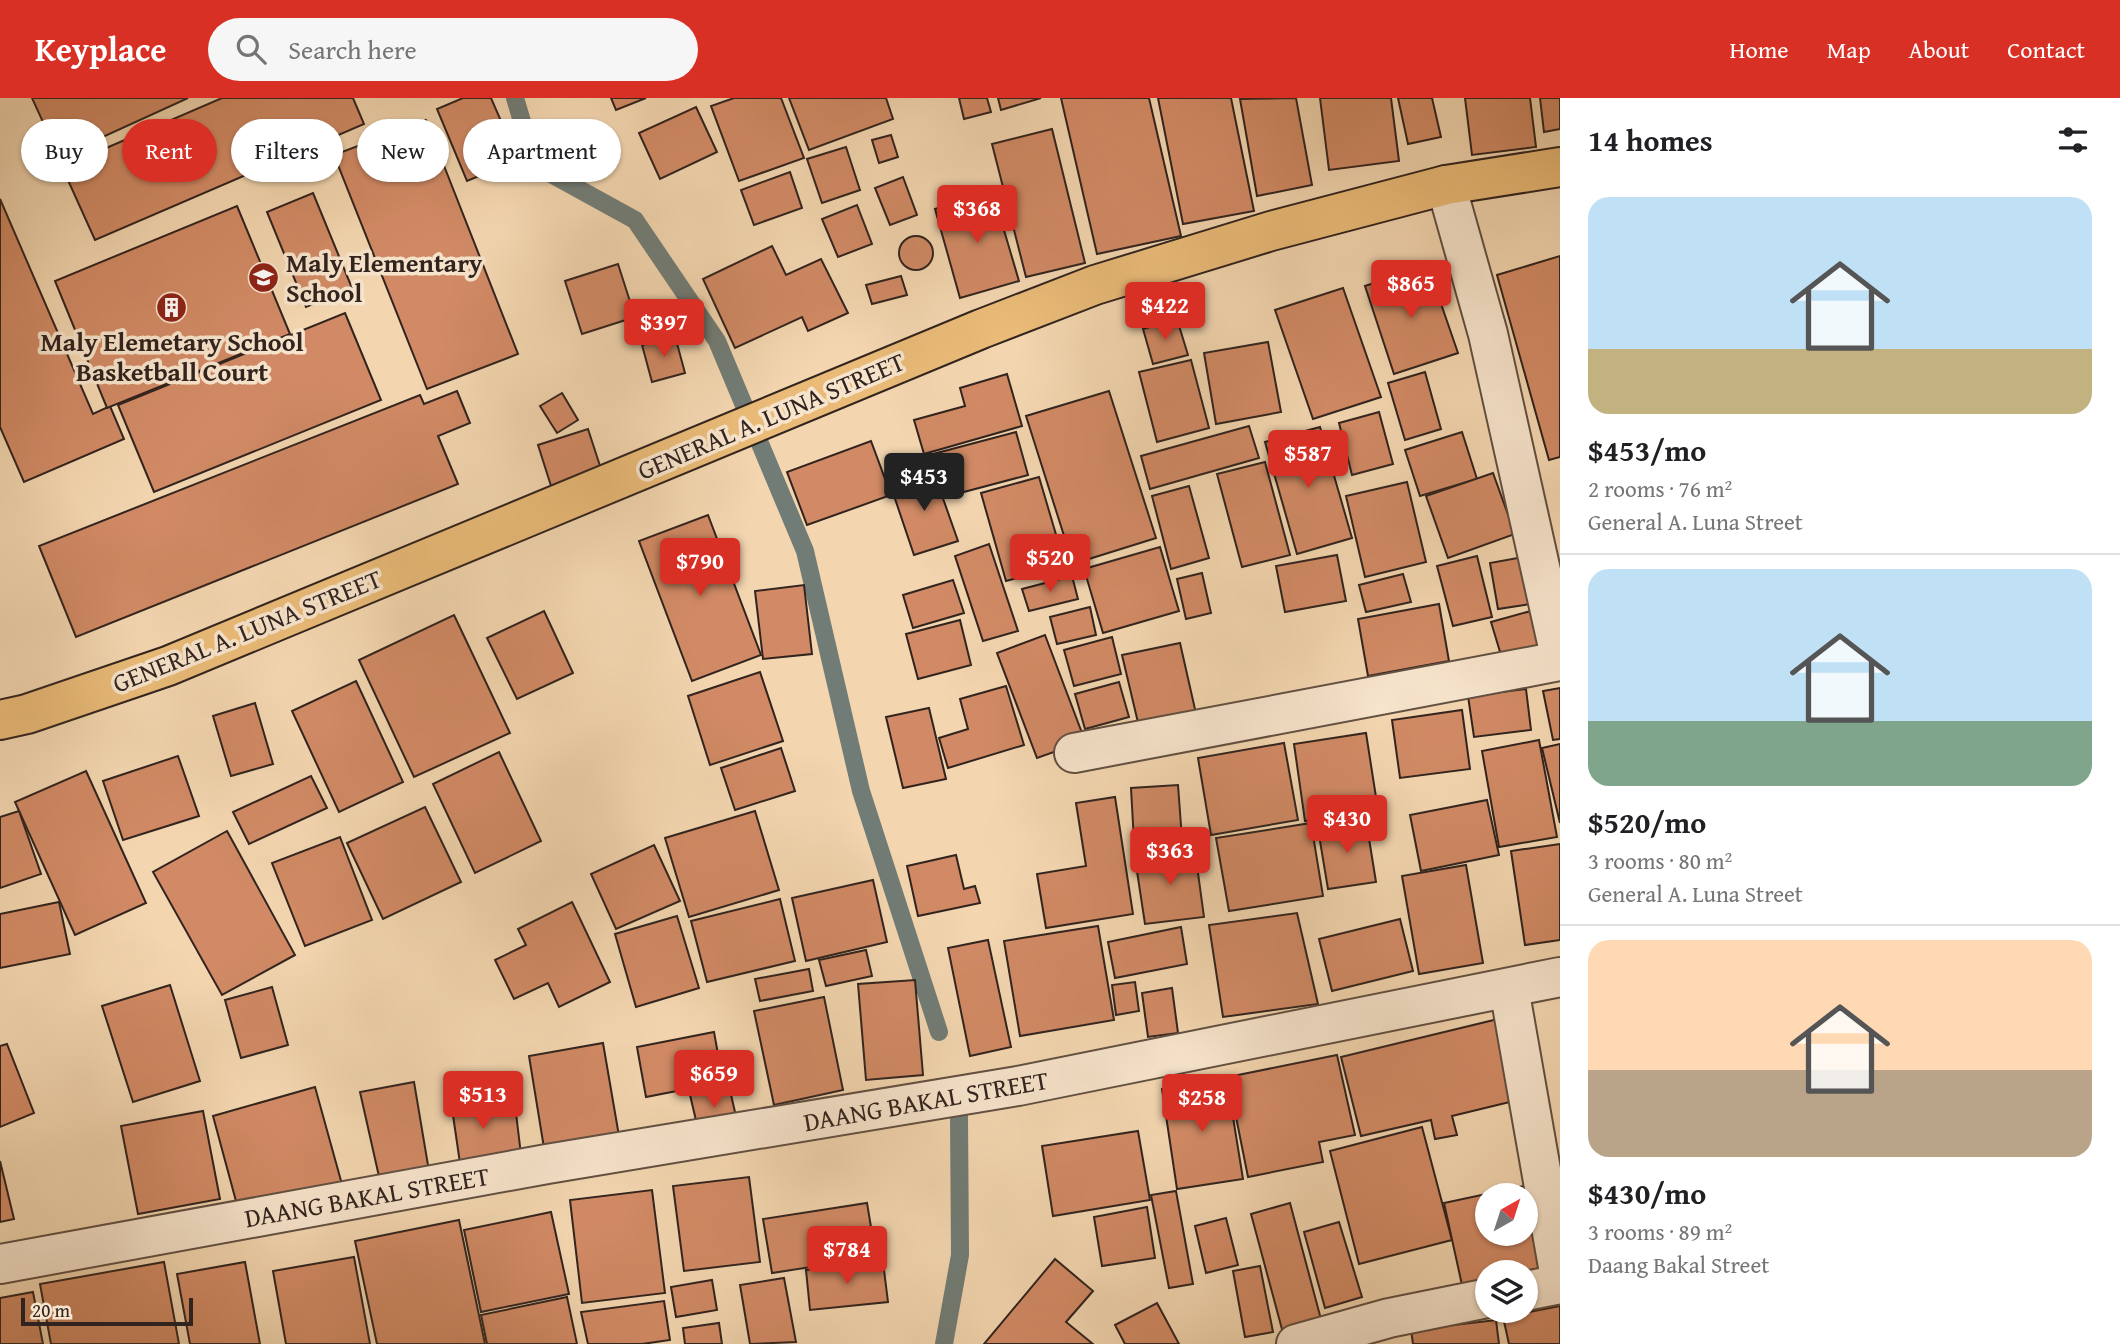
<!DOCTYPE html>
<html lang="en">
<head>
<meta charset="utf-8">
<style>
  :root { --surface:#fff; --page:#f6f6f6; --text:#202124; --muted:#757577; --line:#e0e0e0; --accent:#d93025 }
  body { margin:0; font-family:"Gentium Book Plus",serif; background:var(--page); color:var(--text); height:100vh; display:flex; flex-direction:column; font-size:26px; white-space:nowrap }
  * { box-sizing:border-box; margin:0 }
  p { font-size:23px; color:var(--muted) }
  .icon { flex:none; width:38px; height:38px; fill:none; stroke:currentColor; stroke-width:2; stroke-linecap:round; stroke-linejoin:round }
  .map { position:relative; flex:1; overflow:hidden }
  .sheet { display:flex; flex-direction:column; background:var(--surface); width:560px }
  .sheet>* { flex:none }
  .banner { position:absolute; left:21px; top:21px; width:665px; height:63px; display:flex; gap:14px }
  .needle { width:46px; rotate:39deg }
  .tools { position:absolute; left:1475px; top:1085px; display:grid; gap:14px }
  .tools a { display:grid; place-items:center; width:63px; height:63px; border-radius:50%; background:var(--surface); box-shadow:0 2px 5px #0004; font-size:35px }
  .scale { position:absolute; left:21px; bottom:18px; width:172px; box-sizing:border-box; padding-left:7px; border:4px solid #31231e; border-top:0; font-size:19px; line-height:24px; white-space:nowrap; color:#31231e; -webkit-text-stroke:5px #f7e4cc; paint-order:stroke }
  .price { position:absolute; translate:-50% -60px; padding:0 16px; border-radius:7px; background:var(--accent); color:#fff; font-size:23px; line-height:46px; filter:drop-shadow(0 2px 4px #0008) }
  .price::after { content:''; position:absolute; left:50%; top:42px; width:21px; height:16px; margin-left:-10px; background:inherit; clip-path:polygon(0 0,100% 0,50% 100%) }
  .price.selected { background:#222; color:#fff }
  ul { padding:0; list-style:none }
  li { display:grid; align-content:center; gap:14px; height:371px; padding:0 28px }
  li+li { border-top:2px solid var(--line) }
  li span { display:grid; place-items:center; height:217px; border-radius:21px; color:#555 }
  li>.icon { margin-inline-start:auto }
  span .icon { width:126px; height:126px; fill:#fffc; stroke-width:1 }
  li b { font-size:30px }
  h2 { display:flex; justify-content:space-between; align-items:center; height:84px; padding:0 28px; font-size:30px }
  .chip { padding:0 24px; border-radius:32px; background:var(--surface); box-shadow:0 2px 5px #0004; font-size:24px; line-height:63px }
  .chip.selected { background:var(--accent); color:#fff }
  header { display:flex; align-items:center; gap:42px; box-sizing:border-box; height:98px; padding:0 35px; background:var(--accent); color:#fff }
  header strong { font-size:33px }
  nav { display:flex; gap:38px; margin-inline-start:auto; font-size:24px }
  .search { width:490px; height:63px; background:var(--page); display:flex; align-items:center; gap:18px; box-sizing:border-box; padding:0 24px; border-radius:38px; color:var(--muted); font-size:26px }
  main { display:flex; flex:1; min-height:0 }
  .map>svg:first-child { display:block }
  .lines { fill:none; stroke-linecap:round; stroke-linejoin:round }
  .stream { stroke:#717c76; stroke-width:18 }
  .building { fill:#d18a65; stroke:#31231e; stroke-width:2; fill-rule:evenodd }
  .minor-casing { stroke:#625042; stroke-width:42 }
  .tertiary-casing { stroke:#625042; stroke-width:42 }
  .primary-casing { stroke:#31231e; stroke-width:42 }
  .minor { stroke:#f7e4cc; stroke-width:38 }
  .tertiary { stroke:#f7e4cc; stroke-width:38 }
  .primary { stroke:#eabb78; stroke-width:38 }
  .labels { text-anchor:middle; stroke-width:7; stroke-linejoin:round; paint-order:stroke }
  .poi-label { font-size:26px; font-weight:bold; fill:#31231e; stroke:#f7e4cc; text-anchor:start }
  .street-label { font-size:26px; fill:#31231e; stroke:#f7e4cc }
</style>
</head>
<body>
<header>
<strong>Keyplace</strong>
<div class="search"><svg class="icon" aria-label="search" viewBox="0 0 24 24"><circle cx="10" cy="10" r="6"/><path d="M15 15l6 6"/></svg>Search here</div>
<nav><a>Home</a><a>Map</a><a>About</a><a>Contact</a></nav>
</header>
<main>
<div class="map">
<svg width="1560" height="1246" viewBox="0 0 1560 1246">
  <rect width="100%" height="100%" fill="#f3d6b0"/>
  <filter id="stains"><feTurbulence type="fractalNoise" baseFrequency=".00286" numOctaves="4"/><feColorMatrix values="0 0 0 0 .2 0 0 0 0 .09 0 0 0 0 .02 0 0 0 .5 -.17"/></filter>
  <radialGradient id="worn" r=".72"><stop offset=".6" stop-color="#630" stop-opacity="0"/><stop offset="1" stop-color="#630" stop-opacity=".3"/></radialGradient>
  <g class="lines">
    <!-- stream -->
    <g class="stream">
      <path d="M515 0 535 67 635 122 717 243 805 453 861 693 939 934"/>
      <path d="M944 1246 960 1157 959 1018"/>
    </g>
  </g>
  <!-- building -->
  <g class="building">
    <path d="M32 0H188L59 59Z"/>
    <path d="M222 0H353L364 26 95 142 62 69Z"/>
    <path d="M463 0H491L518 62 467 83 437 11Z"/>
    <path d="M611 0H646L616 12Z"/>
    <path d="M734 0H781L804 60 739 83 711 8Z"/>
    <path d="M789 0H886L893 21 809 52Z"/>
    <path d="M959 0H987L991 14 964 21Z"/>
    <path d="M998 0H1041L1001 12Z"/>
    <path d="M1061 0H1149L1181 138 1097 156Z"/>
    <path d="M1158 0H1231L1254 113 1183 126Z"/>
    <path d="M1296 0 1312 87 1257 98 1240 1Z"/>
    <path d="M1320 0H1391L1399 63 1329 72Z"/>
    <path d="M1398 0H1432L1441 39 1408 46Z"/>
    <path d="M1465 0H1530L1536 49 1472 57Z"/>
    <path d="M1540 0H1560V31L1544 34Z"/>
    <path d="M696 9 717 54 660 81 639 35Z"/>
    <path d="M426 22 518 256 427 291 334 57Z"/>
    <path d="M1052 31 1085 165 1026 179 992 46Z"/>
    <path d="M891 37 898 59 879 65 872 42Z"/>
    <path d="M846 49 860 92 822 105 807 61Z"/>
    <path d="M790 74 802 110 754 127 741 92Z"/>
    <path d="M903 79 917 117 890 127 875 90Z"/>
    <path d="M313 95 352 190 306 209 267 114Z"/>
    <path d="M993 95 1019 183 960 200 935 111Z"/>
    <path d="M0 101 93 316 110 308 124 341 24 384 0 329Z"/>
    <path d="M857 107 872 146 838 159 822 121Z"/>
    <path d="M237 108 290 236 107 310 55 183Z"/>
    <circle cx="916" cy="155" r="17"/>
    <path d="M772 148 786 177 821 161 848 215 808 233 802 219 735 250 703 181Z"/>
    <path d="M1560 158V359L1549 362 1497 177Z"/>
    <path d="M618 166 635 219 582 236 565 183Z"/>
    <path d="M1428 168 1458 255 1394 276 1365 188Z"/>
    <path d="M901 178 907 197 872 206 866 187Z"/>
    <path d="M1343 190 1381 299 1313 321 1275 212Z"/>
    <path d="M345 215 381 302 154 394 118 307Z"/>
    <path d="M1177 221 1188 257 1153 266 1143 231Z"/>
    <path d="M675 238 685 275 652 284 642 247Z"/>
    <path d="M1268 244 1281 314 1216 326 1204 255Z"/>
    <path d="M1191 262 1209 330 1157 344 1139 274Z"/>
    <path d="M1425 274 1441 331 1405 342 1388 285Z"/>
    <path d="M1007 276 1022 328 924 356 914 322 965 308 960 290Z"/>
    <path d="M457 293 470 325 438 338 458 386 76 539 39 448 420 297 424 306Z"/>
    <path d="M1109 293 1156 440 1073 466 1026 318Z"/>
    <path d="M562 295 578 322 557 335 540 308Z"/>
    <path d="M1379 314 1393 366 1352 377 1339 325Z"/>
    <path d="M1249 328 1259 360 1150 391 1141 358Z"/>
    <path d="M1320 329 1352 440 1297 456 1265 344Z"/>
    <path d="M588 331 602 374 552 391 538 347Z"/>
    <path d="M1016 334 1028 377 945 399 933 356Z"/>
    <path d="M1462 334 1477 381 1420 398 1405 352Z"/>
    <path d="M871 343 891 397 807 427 787 374Z"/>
    <path d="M1265 364 1290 457 1242 469 1217 376Z"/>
    <path d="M933 372 958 443 914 457 890 386Z"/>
    <path d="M1493 375 1515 436 1448 460 1426 398Z"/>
    <path d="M1039 379 1065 467 1006 483 981 395Z"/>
    <path d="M1407 384 1426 464 1365 479 1346 398Z"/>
    <path d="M1189 388 1209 460 1171 471 1152 398Z"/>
    <path d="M708 417 761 557 692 583 639 443Z"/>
    <path d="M989 446 1018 533 983 543 955 458Z"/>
    <path d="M1160 449 1179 513 1103 535 1084 471Z"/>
    <path d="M1337 457 1346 503 1285 514 1276 468Z"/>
    <path d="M1535 457 1543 504 1498 511 1490 465Z"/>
    <path d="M1477 458 1492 519 1453 528 1437 468Z"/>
    <path d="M1202 475 1211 515 1186 521 1177 481Z"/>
    <path d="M1403 476 1411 504 1366 514 1359 487Z"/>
    <path d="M1072 478 1078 501 1029 513 1022 491Z"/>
    <path d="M953 482 964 515 913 530 903 497Z"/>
    <path d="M804 487 812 556 763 561 755 493Z"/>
    <path d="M1439 506 1449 563 1368 578 1358 521Z"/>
    <path d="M1090 509 1096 537 1057 546 1050 519Z"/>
    <path d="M1538 511 1550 554 1504 567 1491 524Z"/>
    <path d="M544 513 573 575 517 601 487 540Z"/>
    <path d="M454 517 510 635 414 679 359 562Z"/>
    <path d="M960 522 971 567 918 581 906 536Z"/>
    <path d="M1045 537 1085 643 1037 660 997 555Z"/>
    <path d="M1112 539 1121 576 1074 588 1064 552Z"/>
    <path d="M1180 545 1197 620 1140 633 1122 557Z"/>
    <path d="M760 574 783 643 710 667 688 598Z"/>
    <path d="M356 583 403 684 339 714 292 613Z"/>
    <path d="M1119 584 1129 619 1085 631 1075 596Z"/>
    <path d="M1006 588 1024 647 948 670 939 640 968 631 960 601Z"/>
    <path d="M1560 590V641L1553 642 1543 593Z"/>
    <path d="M1526 591 1531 632 1474 639 1468 598Z"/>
    <path d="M255 605 273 666 231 678 213 618Z"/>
    <path d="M929 610 946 681 903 690 886 619Z"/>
    <path d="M1462 612 1470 671 1400 680 1392 622Z"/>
    <path d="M1366 635 1378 712 1305 723 1294 646Z"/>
    <path d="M1539 642 1557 739 1499 749 1482 653Z"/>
    <path d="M1284 645 1298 722 1211 737 1198 660Z"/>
    <path d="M1560 646V725L1542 650Z"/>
    <path d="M781 650 795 693 735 712 721 670Z"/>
    <path d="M499 654 541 743 475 775 433 686Z"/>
    <path d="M178 658 199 718 123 742 103 683Z"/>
    <path d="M86 673 146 805 75 837 15 704Z"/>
    <path d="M311 678 327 710 249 746 233 714Z"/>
    <path d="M1178 687 1182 741 1134 744 1131 690Z"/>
    <path d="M1115 699 1133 816 1046 830 1037 776 1086 768 1076 705Z"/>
    <path d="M1487 702 1499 757 1421 773 1410 717Z"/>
    <path d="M425 709 461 784 383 821 347 745Z"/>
    <path d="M19 713 41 776 0 790V719Z"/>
    <path d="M755 713 779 792 689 819 665 740Z"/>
    <path d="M1366 722 1376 784 1328 791 1318 731Z"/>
    <path d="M1311 725 1323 798 1229 813 1216 740Z"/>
    <path d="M227 733 295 857 222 897 153 774Z"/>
    <path d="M340 739 372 822 305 848 272 765Z"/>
    <path d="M1560 746V842L1525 847 1511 753Z"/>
    <path d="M654 747 680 803 616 831 591 776Z"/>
    <path d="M1195 753 1204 819 1145 826 1135 760Z"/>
    <path d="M956 757 964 791 975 788 980 805 918 818 907 768Z"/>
    <path d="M1466 767 1483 865 1419 876 1402 778Z"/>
    <path d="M873 782 887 844 806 863 792 800Z"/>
    <path d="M780 801 795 863 707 884 691 823Z"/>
    <path d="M59 804 70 856 0 870V816Z"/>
    <path d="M572 804 610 884 559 909 548 885 514 901 495 862 526 847 518 831Z"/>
    <path d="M1297 815 1318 906 1223 919 1209 827Z"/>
    <path d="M677 818 699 890 636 909 615 836Z"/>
    <path d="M1400 821 1413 873 1332 893 1319 841Z"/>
    <path d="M1098 828 1114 922 1020 938 1004 843Z"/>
    <path d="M1181 829 1187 866 1115 880 1108 844Z"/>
    <path d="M988 842 1011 949 970 958 948 850Z"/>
    <path d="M866 852 872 878 826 888 819 862Z"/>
    <path d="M809 871 813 893 760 903 755 881Z"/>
    <path d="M915 882 923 977 866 982 858 886Z"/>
    <path d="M1135 884 1139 913 1116 917 1112 887Z"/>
    <path d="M170 887 200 983 133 1004 102 908Z"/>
    <path d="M272 889 288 947 241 960 225 902Z"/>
    <path d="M1172 890 1178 935 1148 939 1142 895Z"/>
    <path d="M824 899 843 992 774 1007 754 913Z"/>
    <path d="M1498 921 1518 1002 1452 1018 1457 1037 1435 1041 1431 1022 1361 1038 1341 959Z"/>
    <path d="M714 934 723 984 646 999 637 949Z"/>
    <path d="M603 945 619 1038 544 1050 529 958Z"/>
    <path d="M7 946 34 1015 0 1029V948Z"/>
    <path d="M1337 957 1355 1037 1319 1044 1323 1064 1248 1079 1228 979Z"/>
    <path d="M1227 982 1243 1081 1177 1091 1162 991Z"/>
    <path d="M414 984 430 1079 380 1083 360 994Z"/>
    <path d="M483 986 487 1018 516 1015 522 1065 461 1072 449 990Z"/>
    <path d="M729 988 738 1027 699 1035 690 997Z"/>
    <path d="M315 989 343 1090 240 1118 213 1018Z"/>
    <path d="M203 1013 220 1101 138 1116 121 1028Z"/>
    <path d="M1422 1029 1452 1142 1359 1166 1330 1053Z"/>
    <path d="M1138 1033 1150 1102 1053 1118 1042 1048Z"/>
    <path d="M0 1063 14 1121 0 1124Z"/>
    <path d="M749 1079 760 1164 684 1173 673 1088Z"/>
    <path d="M1528 1087 1546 1169 1520 1174H1488V1181L1462 1187 1444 1105ZM1488 1097H1526V1136H1488Z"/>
    <path d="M652 1092 665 1195 582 1205 570 1102Z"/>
    <path d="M1176 1093 1193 1186 1169 1190 1151 1097Z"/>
    <path d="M867 1105 876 1159 772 1175 763 1121Z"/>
    <path d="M1290 1105 1322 1225 1283 1235 1251 1116Z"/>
    <path d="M1147 1109 1155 1160 1102 1168 1094 1119Z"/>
    <path d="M551 1114 569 1196 481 1214 464 1132Z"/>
    <path d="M1226 1120 1238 1167 1206 1175 1195 1128Z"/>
    <path d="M459 1122 485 1246H377L355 1143Z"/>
    <path d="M1339 1124 1362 1199 1325 1210 1304 1134Z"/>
    <path d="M354 1159 370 1246H286L273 1173Z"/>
    <path d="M1055 1161 1093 1193 1066 1224 1093 1246H984Z"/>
    <path d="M164 1164 179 1246H51L40 1186Z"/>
    <path d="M245 1164 260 1246H190L177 1176Z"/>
    <path d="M883 1164 888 1204 810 1212 806 1172Z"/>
    <path d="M1260 1168 1273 1234 1245 1239 1233 1173Z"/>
    <path d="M784 1180 796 1244 750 1246 740 1187Z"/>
    <path d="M712 1182 717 1212 676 1219 671 1189Z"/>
    <path d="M33 1194 43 1246H0V1200Z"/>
    <path d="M567 1199 577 1246H487L481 1217Z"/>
    <path d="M664 1203 670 1242 642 1246H588L581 1214Z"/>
    <path d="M1157 1205 1179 1246H1125L1115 1227Z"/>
    <path d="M1560 1208V1246H1509L1503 1219Z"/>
    <path d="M1496 1222 1499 1246H1413L1411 1232Z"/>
    <path d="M719 1225 722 1246H685L683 1230Z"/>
  </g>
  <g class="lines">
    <defs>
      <g id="minor">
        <path d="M1446 87 1488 236 1560 558"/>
        <path d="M1074 655 1560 563"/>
        <path d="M1509 890 1560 1180"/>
        <path d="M1526 1193 1560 1186"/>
        <path d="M1296 1246 1389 1220 1488 1200"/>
      </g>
      <path id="tertiary" d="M0 1166 547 1066 1018 988 1560 879"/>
      <path id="primary" d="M0 622 27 616 168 568 981 231 1095 187 1271 133 1446 87 1560 69"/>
    </defs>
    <!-- minor casing -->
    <use href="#minor" class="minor-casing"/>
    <!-- tertiary casing -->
    <use href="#tertiary" class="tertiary-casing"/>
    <!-- primary casing -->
    <use href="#primary" class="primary-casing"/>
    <!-- minor -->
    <use href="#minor" class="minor"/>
    <!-- tertiary -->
    <use href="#tertiary" class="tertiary"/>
    <!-- primary -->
    <use href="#primary" class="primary"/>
  </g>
  <!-- icons -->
  <defs>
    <symbol id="school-disc" viewBox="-11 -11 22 22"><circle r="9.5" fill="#8f2418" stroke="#f7e4cc"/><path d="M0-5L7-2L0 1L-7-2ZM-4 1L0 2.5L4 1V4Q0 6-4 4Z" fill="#fff"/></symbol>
    <symbol id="building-disc" viewBox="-11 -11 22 22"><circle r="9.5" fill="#8f2418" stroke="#f7e4cc"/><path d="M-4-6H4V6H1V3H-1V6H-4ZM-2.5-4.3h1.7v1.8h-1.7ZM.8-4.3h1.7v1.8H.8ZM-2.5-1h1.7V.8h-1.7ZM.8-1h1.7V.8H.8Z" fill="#fff"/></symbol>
  </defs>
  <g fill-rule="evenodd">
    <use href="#school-disc" x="246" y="162" width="35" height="35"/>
    <use href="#building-disc" x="154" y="192" width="35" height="35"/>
  </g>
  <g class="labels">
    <!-- poi labels -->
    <g class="poi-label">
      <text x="286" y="174">Maly Elementary<tspan x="286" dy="30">School</tspan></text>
      <text x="172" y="253" text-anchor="middle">Maly Elemetary School<tspan x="172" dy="30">Basketball Court</tspan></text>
    </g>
    <!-- street labels -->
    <g class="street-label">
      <text transform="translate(771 318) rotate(-23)" y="9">GENERAL A. LUNA STREET</text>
      <text transform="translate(247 533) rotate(-22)" y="9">GENERAL A. LUNA STREET</text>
      <text transform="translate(926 1003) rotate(-10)" y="9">DAANG BAKAL STREET</text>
      <text transform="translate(367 1099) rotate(-10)" y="9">DAANG BAKAL STREET</text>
    </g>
  </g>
  <rect width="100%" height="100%" filter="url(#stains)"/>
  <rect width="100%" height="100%" fill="url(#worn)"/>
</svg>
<div class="tools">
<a><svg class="needle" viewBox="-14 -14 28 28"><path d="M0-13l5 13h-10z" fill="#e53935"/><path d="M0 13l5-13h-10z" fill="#757577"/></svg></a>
<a><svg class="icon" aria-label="layers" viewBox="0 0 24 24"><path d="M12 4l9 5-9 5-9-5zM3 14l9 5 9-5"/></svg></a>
</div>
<div class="scale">20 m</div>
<b class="price" style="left:977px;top:147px">$368</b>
<b class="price" style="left:1411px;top:222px">$865</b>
<b class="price" style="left:1165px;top:244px">$422</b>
<b class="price" style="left:664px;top:261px">$397</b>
<b class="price" style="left:1308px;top:392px">$587</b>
<b class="price selected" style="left:924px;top:415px">$453</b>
<b class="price" style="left:1050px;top:496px">$520</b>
<b class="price" style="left:700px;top:500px">$790</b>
<b class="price" style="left:1347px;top:757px">$430</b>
<b class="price" style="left:1170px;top:789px">$363</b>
<b class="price" style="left:714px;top:1012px">$659</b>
<b class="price" style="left:483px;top:1033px">$513</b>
<b class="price" style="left:1202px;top:1036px">$258</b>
<b class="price" style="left:847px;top:1188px">$784</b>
<div class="banner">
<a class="chip">Buy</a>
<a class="chip selected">Rent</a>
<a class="chip">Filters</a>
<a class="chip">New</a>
<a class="chip">Apartment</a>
</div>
</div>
<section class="sheet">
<h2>14 homes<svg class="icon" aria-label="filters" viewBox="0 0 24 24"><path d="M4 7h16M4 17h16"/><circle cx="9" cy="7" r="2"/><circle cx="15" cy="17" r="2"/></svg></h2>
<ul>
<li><span style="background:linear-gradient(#bfe0f5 70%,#c2b280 0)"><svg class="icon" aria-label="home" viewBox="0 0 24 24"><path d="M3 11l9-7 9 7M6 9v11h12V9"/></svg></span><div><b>$453/mo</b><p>2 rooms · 76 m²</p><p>General A. Luna Street</p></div></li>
<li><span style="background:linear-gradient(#bfe0f5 70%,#7fa58c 0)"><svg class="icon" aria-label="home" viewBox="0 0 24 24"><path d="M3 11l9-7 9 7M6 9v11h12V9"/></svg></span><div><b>$520/mo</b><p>3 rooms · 80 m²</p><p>General A. Luna Street</p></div></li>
<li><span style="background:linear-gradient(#ffd9b3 60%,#b9a48a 0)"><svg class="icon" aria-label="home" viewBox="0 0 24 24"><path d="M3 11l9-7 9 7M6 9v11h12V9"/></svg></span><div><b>$430/mo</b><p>3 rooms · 89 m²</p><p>Daang Bakal Street</p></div></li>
</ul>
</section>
</main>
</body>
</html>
